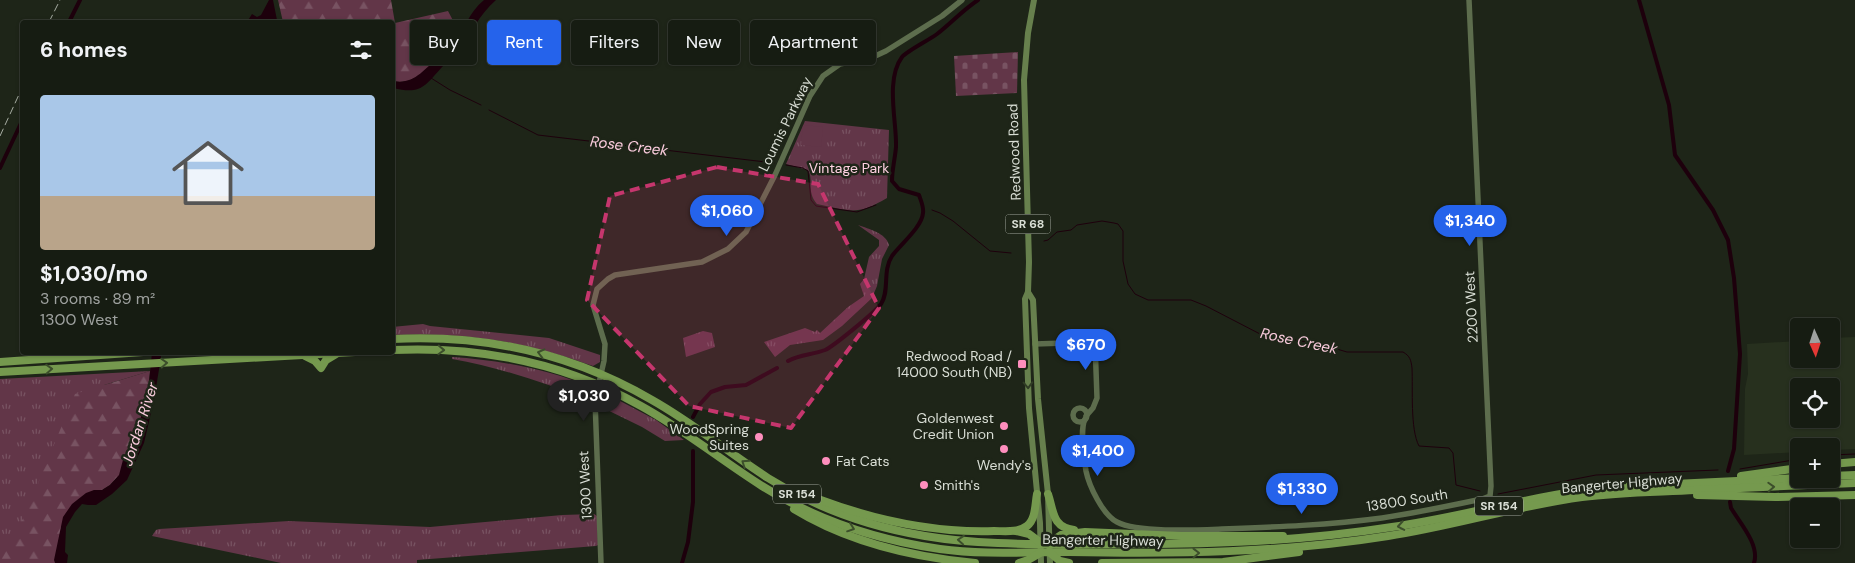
<!DOCTYPE html>
<html lang="en">
<head>
<meta charset="utf-8">
<style>
  :root { --surface:#161c12; --page:#1f251b; --text:#f1f3f6; --muted:#9ea19f; --line:#353a32; --accent:#2563eb }
  body { margin:0; font-family:"DM Sans",sans-serif; background:var(--page); color:var(--text); height:100vh; display:flex; flex-direction:column; font-size:19px; white-space:nowrap }
  * { box-sizing:border-box; margin:0 }
  p { font-size:16px; color:var(--muted) }
  .icon { flex:none; width:28px; height:28px; fill:none; stroke:currentColor; stroke-width:2; stroke-linecap:round; stroke-linejoin:round }
  .map { position:relative; flex:1; overflow:hidden }
  .panel { position:absolute; left:20px; top:20px; width:375px; height:335px; display:flex; flex-direction:column; background:var(--surface); border-radius:5px; box-shadow:0 1px 4px #0004,0 0 0 1px var(--line) }
  .panel>* { flex:none }
  .guide { position:absolute; left:410px; top:20px; width:475px; height:45px; display:flex; gap:10px }
  .needle { width:32px; rotate:177deg }
  .buttons { position:absolute; left:1790px; top:318px; display:grid; gap:10px }
  .buttons a { display:grid; place-items:center; width:50px; height:50px; border-radius:5px; background:var(--surface); box-shadow:0 1px 4px #0004,0 0 0 1px var(--line); font-size:25px }
  .price { position:absolute; translate:-50% -42px; padding:0 11px; border-radius:18px; background:var(--accent); color:#fff; font-size:16px; line-height:32px; filter:drop-shadow(0 1px 2px #0008) }
  .price::after { content:''; position:absolute; left:50%; top:30px; width:15px; height:11px; margin-left:-8px; background:inherit; clip-path:polygon(0 0,100% 0,50% 100%) }
  .price.current { background:#222; color:#fff }
  ul { padding:0; list-style:none }
  li { display:grid; align-content:center; gap:10px; height:265px; padding:0 20px }
  li+li { border-top:1px solid var(--line) }
  li span { display:grid; place-items:center; height:155px; border-radius:5px; color:#555 }
  li>.icon { margin-inline-start:auto }
  span .icon { width:90px; height:90px; fill:#fffc; stroke-width:1 }
  li b { font-size:21px }
  h2 { display:flex; justify-content:space-between; align-items:center; height:60px; padding:0 20px; font-size:21px }
  .tag { padding:0 18px; border-radius:5px; background:var(--surface); box-shadow:0 1px 4px #0004,0 0 0 1px var(--line); font-size:18px; line-height:45px }
  .tag.current { background:var(--accent); color:#fff }
  .map>svg:first-child { display:block }
  .built { fill:#27301e; fill-rule:evenodd }
  .grass { fill:url(#grass-tufts) }
  .forest { fill:url(#forest-firs) }
  .cemetery { fill:url(#cemetery-stones) }
  .pitch { fill:#623648 }
  .water { fill:#1d000c }
  .lines { fill:none; stroke-linecap:round; stroke-linejoin:round }
  .stream { stroke:#1d000c; stroke-width:1 }
  .canal { stroke:#1d000c; stroke-width:4 }
  .secondary { stroke:#5d6d4d; stroke-width:5.5 }
  .primary { stroke:#67804d; stroke-width:6 }
  .highway { stroke:#75994e; stroke-width:8 }
  .rail { stroke:#a7ada3; stroke-width:1; stroke-dasharray:8 4; stroke-linecap:butt }
  .oneway { stroke:#3c4e2b }
  .oneway2 { stroke:#303c25 }
  .marked { fill:#c5366d; fill-opacity:0.2; stroke:#c5366d; stroke-width:4; stroke-dasharray:10 6; stroke-linejoin:round }
  .poi-dot { fill:#fe8ebd; stroke:#1e2518; stroke-width:2 }
  .labels { text-anchor:middle; stroke-width:5; stroke-linejoin:round; paint-order:stroke }
  .shield { fill:#1e2518; stroke:#a1a69c; stroke-width:1 }
  .shield-label { font-size:12px; font-weight:bold; fill:#d9ded5 }
  .street-label { font-size:14px; fill:#d9ded5; stroke:#1e2518 }
  .park-label { font-size:14px; fill:#fed0e1; stroke:#1e2518 }
  .poi-label { font-size:14px; fill:#d9ded5; stroke:#1e2518; text-anchor:end }
  .water-label { font-size:15px; font-style:italic; fill:#f9cbdc; stroke:#1e2518 }
</style>
</head>
<body>
<div class="map">
<svg width="1855" height="563" viewBox="0 0 1855 563">
  <defs>
    <pattern id="grass-tufts" width="24" height="20" patternUnits="userSpaceOnUse" patternTransform="scale(1.25)"><rect width="24" height="20" fill="#623648"/><path d="M3 7l-1-3M5 7V3M7 7l1-3M15 17l-1-3M17 17v-4M19 17l1-3" fill="none" stroke="#785362"/></pattern>
    <pattern id="forest-firs" width="22" height="20" patternUnits="userSpaceOnUse" patternTransform="scale(1.25)"><rect width="22" height="20" fill="#623648"/><path d="M5 1l3.5 6h-7zM16 11l3.5 6h-7z" fill="#785362"/></pattern>
    <pattern id="cemetery-stones" width="16" height="16" patternUnits="userSpaceOnUse" patternTransform="scale(1.25)"><rect width="16" height="16" fill="#623648"/><path d="M2 7V4a2 2 0 0 1 4 0v3zM10 15v-3a2 2 0 0 1 4 0v3z" fill="#785362"/></pattern>
  </defs>
  <rect width="100%" height="100%" fill="#1e2518"/>
  <!-- built -->
  <path class="built" d="M1855 337V449L1831 450V446H1799V452L1744 455 1745 389 1748 374 1747 344 1799 341V359H1831V338ZM1799 386H1831V419H1799Z"/>
  <!-- grass -->
  <g class="grass">
    <path d="M805 121 889 130 887 198C856 216 851 211 817 204 806 191 814 180 808 170L786 164Z"/>
    <path d="M858 225C869 229 886 233 889 245L882 259 877 286 872 298 842 326 823 340 790 345 775 357 764 342 805 328 815 332 817 330 820 333 848 307 864 296 860 284 864 279 869 257 879 246V240Z"/>
    <path d="M423 324 430 326 549 338 600 355V362L593 366C523 341 465 332 393 335L392 327Z"/>
    <path d="M703 331 712 333 715 347 686 357 683 338Z"/>
    <path d="M452 357C499 360 547 369 591 387L589 400C544 383 499 367 452 359Z"/>
    <path d="M150 371 104 385 154 380 123 474 84 496 64 517 59 563H0V379Z"/>
    <path d="M605 393 656 420 684 440 665 441 642 427 597 405V397Z"/>
    <path d="M594 514 597 516 598 545 596 546 417 560V563H281L152 536 156 530 159 529 289 521 430 527 562 515Z"/>
  </g>
  <!-- forest -->
  <g class="forest">
    <path d="M278 0H391L395 23 448 11 460 34 452 47 419 76 408 81 400 82 393 81 392 22H283Z"/>
    <path d="M150 371 148 392 139 427 135 433 131 448 124 456 119 475 110 485 102 490H94L72 504 54 560 55 563H0V556L24 517 75 394Z"/>
  </g>
  <!-- cemetery -->
  <path class="cemetery" d="M1018 52 1017 93 956 96 954 56Z"/>
  <!-- pitch -->
  <path class="pitch" d="M803 125 823 127 821 147 801 145Z"/>
  <!-- water -->
  <g class="water">
    <path d="M269 0H273L277 20 273 22H247L252 14 257 17 261 15Z"/>
    <path d="M484 0H496C479 15 470 35 456 53 452 58 447 62 442 67 425 86 421 95 393 88V81C414 85 423 70 439 57 444 53 449 50 453 45 464 30 469 12 484 0Z"/>
    <path d="M152 353H161V357H153H161L154 400 144 443 127 480 112 494 96 505H88L82 504 75 512 66 527 65 552 68 555 67 563H55L54 560 63 517 72 504 86 493 94 490H102L110 485 119 475 124 456 131 448 145 404 148 392Z"/>
  </g>
  <g class="lines">
    <!-- stream -->
    <g class="stream">
      <path d="M431 78 450 90 481 105"/>
      <path d="M489 110 538 135 774 163"/>
      <path d="M786 165 803 168 808 171 811 200 816 206 857 212 876 205"/>
      <path d="M932 210 940 213 953 221 990 251 1011 253"/>
      <path d="M1044 241 1048 240 1057 232 1071 230 1077 225 1102 221 1114 223 1118 224 1123 231V261L1128 284 1135 294 1148 300H1191L1206 306 1262 335 1320 344 1347 352H1403C1410 356 1411 360 1412 368 1413 389 1410 429 1419 446L1449 448 1453 453 1456 485 1480 491"/>
      <path d="M1831 455 1855 454"/>
      <path d="M1740 469 1799 459"/>
      <path d="M1498 494 1596 475 1718 470"/>
    </g>
    <!-- canal -->
    <g class="canal">
      <path d="M1639 0 1669 105 1675 155 1713 210 1728 240 1734 278 1740 354 1734 449 1728 471"/>
      <path d="M69 22 80 0"/>
      <path d="M0 168 22 121"/>
      <path d="M788 361C800 354 812 355 825 350 834 346 874 313 881 304 890 291 882 271 892 256 900 245 922 227 923 213 924 207 921 201 919 195L899 189 892 181C892 169 895 159 896 147 897 122 885 80 902 57 907 51 929 40 937 34 951 23 963 10 978 0"/>
      <path d="M693 417 700 404 711 392 725 387 746 385 777 368"/>
      <path d="M1730 502 1731 508C1740 523 1760 545 1754 563"/>
      <path d="M682 563 688 542 693 502V451"/>
    </g>
    <!-- secondary -->
    <g class="secondary">
      <path d="M1035 344 1095 342 1097 398 1093 408 1086 416"/>
      <circle cx="1080" cy="415" r="7"/>
      <path d="M1085 419C1080 429 1084 459 1086 471 1089 486 1103 515 1117 522 1138 533 1197 530 1222 529 1276 527 1329 525 1382 518 1415 513 1449 506 1482 499L1490 496 1491 486 1469 0"/>
      <path d="M601 563 595 400 604 361 605 344 593 305 597 289 608 279 615 275 702 262 728 249 746 232 775 175 810 96 823 76 840 64 873 57 886 51 942 16 962 0"/>
    </g>
    <!-- primary -->
    <g class="primary">
      <path d="M1034 0 1028 33 1024 80 1029 262 1028 292 1025 299 1029 408 1040 523 1041 563"/>
      <path d="M1028 292 1033 300 1038 399 1048 494 1050 563"/>
    </g>
    <!-- highway -->
    <g class="highway">
      <path d="M392 339C484 334 573 354 652 400 693 423 729 453 768 478 815 507 870 527 925 536 978 545 1032 544 1086 544 1189 545 1290 543 1392 527 1455 518 1517 500 1579 491 1611 487 1643 486 1674 484 1716 482 1757 480 1799 478"/>
      <path d="M392 350C479 346 565 363 641 406 683 429 721 460 762 486 816 520 877 540 940 549 982 555 1026 552 1069 552 1176 554 1282 553 1388 536 1453 526 1516 506 1582 497 1619 492 1657 492 1695 490 1749 488 1802 485 1855 483"/>
      <path d="M305 356 315 361 321 368 326 360 336 354"/>
      <path d="M0 362 143 352"/>
      <path d="M0 372 355 352"/>
      <path d="M1831 464 1855 462"/>
      <path d="M1741 476 1799 468"/>
      <path d="M1831 476 1855 475"/>
      <path d="M1048 494C1054 512 1052 527 1074 530"/>
      <path d="M1697 495 1775 497 1855 495"/>
      <path d="M818 499C874 520 934 533 994 531 1004 531 1018 533 1027 526 1036 519 1035 504 1037 494"/>
      <path d="M794 509C848 542 912 557 975 563"/>
      <path d="M1016 531 1029 534 1041 543"/>
      <path d="M1048 544 1061 535 1085 532 1181 536H1283"/>
      <path d="M1049 552 1060 561 1069 563"/>
      <path d="M1019 563 1028 560 1040 553"/>
      <path d="M1102 563 1223 562 1299 552"/>
    </g>
    <!-- rail -->
    <g class="rail">
      <path d="M49 22 60 0"/>
      <path d="M0 136 22 88"/>
    </g>
  </g>
  <!-- one-way arrows -->
  <defs><path id="oneway-chevron" d="M-2-3.5L2.5 0L-2 3.5" fill="none" stroke-width="1.6" stroke-linecap="round" stroke-linejoin="round" transform="scale(1.25)"/></defs>
  <g class="oneway">
    <use href="#oneway-chevron" transform="translate(441 350) rotate(2)"/>
    <use href="#oneway-chevron" transform="translate(541 353) rotate(-166)"/>
    <use href="#oneway-chevron" transform="translate(164 363) rotate(-3)"/>
    <use href="#oneway-chevron" transform="translate(49 369) rotate(-3)"/>
    <use href="#oneway-chevron" transform="translate(745 463) rotate(-146)"/>
    <use href="#oneway-chevron" transform="translate(1771 487) rotate(-3)"/>
    <use href="#oneway-chevron" transform="translate(1401 526) rotate(170)"/>
    <use href="#oneway-chevron" transform="translate(851 528) rotate(19)"/>
    <use href="#oneway-chevron" transform="translate(961 540) rotate(-176)"/>
    <use href="#oneway-chevron" transform="translate(1196 553) rotate(-1)"/>
  </g>
  <use class="oneway2" href="#oneway-chevron" transform="translate(1028 385) rotate(88)"/>
  <!-- marked area -->
  <path class="marked" d="M717 167 818 184 879 308 791 428 689 406 587 300 610 196Z"/>
  <!-- markers -->
  <g class="poi-dot">
    <rect x="1017" y="359" width="10" height="10" rx="2.5"/>
    <circle cx="1004" cy="426" r="5"/>
    <circle cx="759" cy="437" r="5"/>
    <circle cx="1004" cy="449" r="5"/>
    <circle cx="826" cy="461" r="5"/>
    <circle cx="924" cy="485" r="5"/>
  </g>
  <g class="labels">
    <!-- shield labels -->
    <g class="shield">
      <rect x="1005.5" y="214.5" width="45" height="19" rx="4"/>
      <rect x="773" y="484.5" width="48" height="19" rx="4"/>
      <rect x="1475" y="496.5" width="48" height="19" rx="4"/>
    </g>
    <g class="shield-label">
      <text x="1028" y="228">SR 68</text>
      <text x="797" y="498">SR 154</text>
      <text x="1499" y="510">SR 154</text>
    </g>
    <!-- street labels -->
    <g class="street-label">
      <text transform="translate(785 124) rotate(-64)" y="5">Loumis Parkway</text>
      <text transform="translate(1014 152) rotate(-92)" y="5">Redwood Road</text>
      <text transform="translate(1471 307) rotate(-93)" y="5">2200 West</text>
      <text transform="translate(1622 483) rotate(-5)" y="5">Bangerter Highway</text>
      <text transform="translate(585 485) rotate(-93)" y="5">1300 West</text>
      <text transform="translate(1407 500) rotate(-9)" y="5">13800 South</text>
      <text transform="translate(1103 540) rotate(1)" y="5">Bangerter Highway</text>
    </g>
    <!-- park labels -->
    <g class="park-label">
      <text x="849" y="173">Vintage Park</text>
    </g>
    <!-- poi labels -->
    <g class="poi-label">
      <text x="1012" y="361">Redwood Road /<tspan x="1012" dy="16">14000 South (NB)</tspan></text>
      <text x="994" y="423">Goldenwest<tspan x="994" dy="16">Credit Union</tspan></text>
      <text x="749" y="434">WoodSpring<tspan x="749" dy="16">Suites</tspan></text>
      <text x="836" y="466" text-anchor="start">Fat Cats</text>
      <text x="1004" y="470" text-anchor="middle">Wendy's</text>
      <text x="934" y="490" text-anchor="start">Smith's</text>
    </g>
    <!-- water labels -->
    <g class="water-label">
      <text transform="translate(629 146) rotate(7)" y="5">Rose Creek</text>
      <text transform="translate(1299 341) rotate(12)" y="5">Rose Creek</text>
      <text transform="translate(140 424) rotate(-72)" y="5">Jordan River</text>
    </g>
  </g>
</svg>
<div class="buttons">
<a><svg class="needle" viewBox="-14 -14 28 28"><path d="M0-13l5 13h-10z" fill="#e53935"/><path d="M0 13l5-13h-10z" fill="#9ea19f"/></svg></a>
<a><svg class="icon" aria-label="locate" viewBox="0 0 24 24"><circle cx="12" cy="12" r="6"/><path d="M12 2v4M12 18v4M2 12h4M18 12h4"/></svg></a>
<a>+</a>
<a>−</a>
</div>
<b class="price" style="left:727px;top:237px">$1,060</b>
<b class="price" style="left:1470px;top:247px">$1,340</b>
<b class="price" style="left:1086px;top:371px">$670</b>
<b class="price current" style="left:584px;top:422px">$1,030</b>
<b class="price" style="left:1098px;top:477px">$1,400</b>
<b class="price" style="left:1302px;top:515px">$1,330</b>
<div class="guide">
<a class="tag">Buy</a>
<a class="tag current">Rent</a>
<a class="tag">Filters</a>
<a class="tag">New</a>
<a class="tag">Apartment</a>
</div>
<section class="panel">
<h2>6 homes<svg class="icon" aria-label="filters" viewBox="0 0 24 24"><path d="M4 7h16M4 17h16"/><circle cx="9" cy="7" r="2"/><circle cx="15" cy="17" r="2"/></svg></h2>
<ul>
<li><span style="background:linear-gradient(#a9c7e8 65%,#b9a48a 0)"><svg class="icon" aria-label="home" viewBox="0 0 24 24"><path d="M3 11l9-7 9 7M6 9v11h12V9"/></svg></span><div><b>$1,030/mo</b><p>3 rooms · 89 m²</p><p>1300 West</p></div></li>
</ul>
</section>
</div>
</body>
</html>
